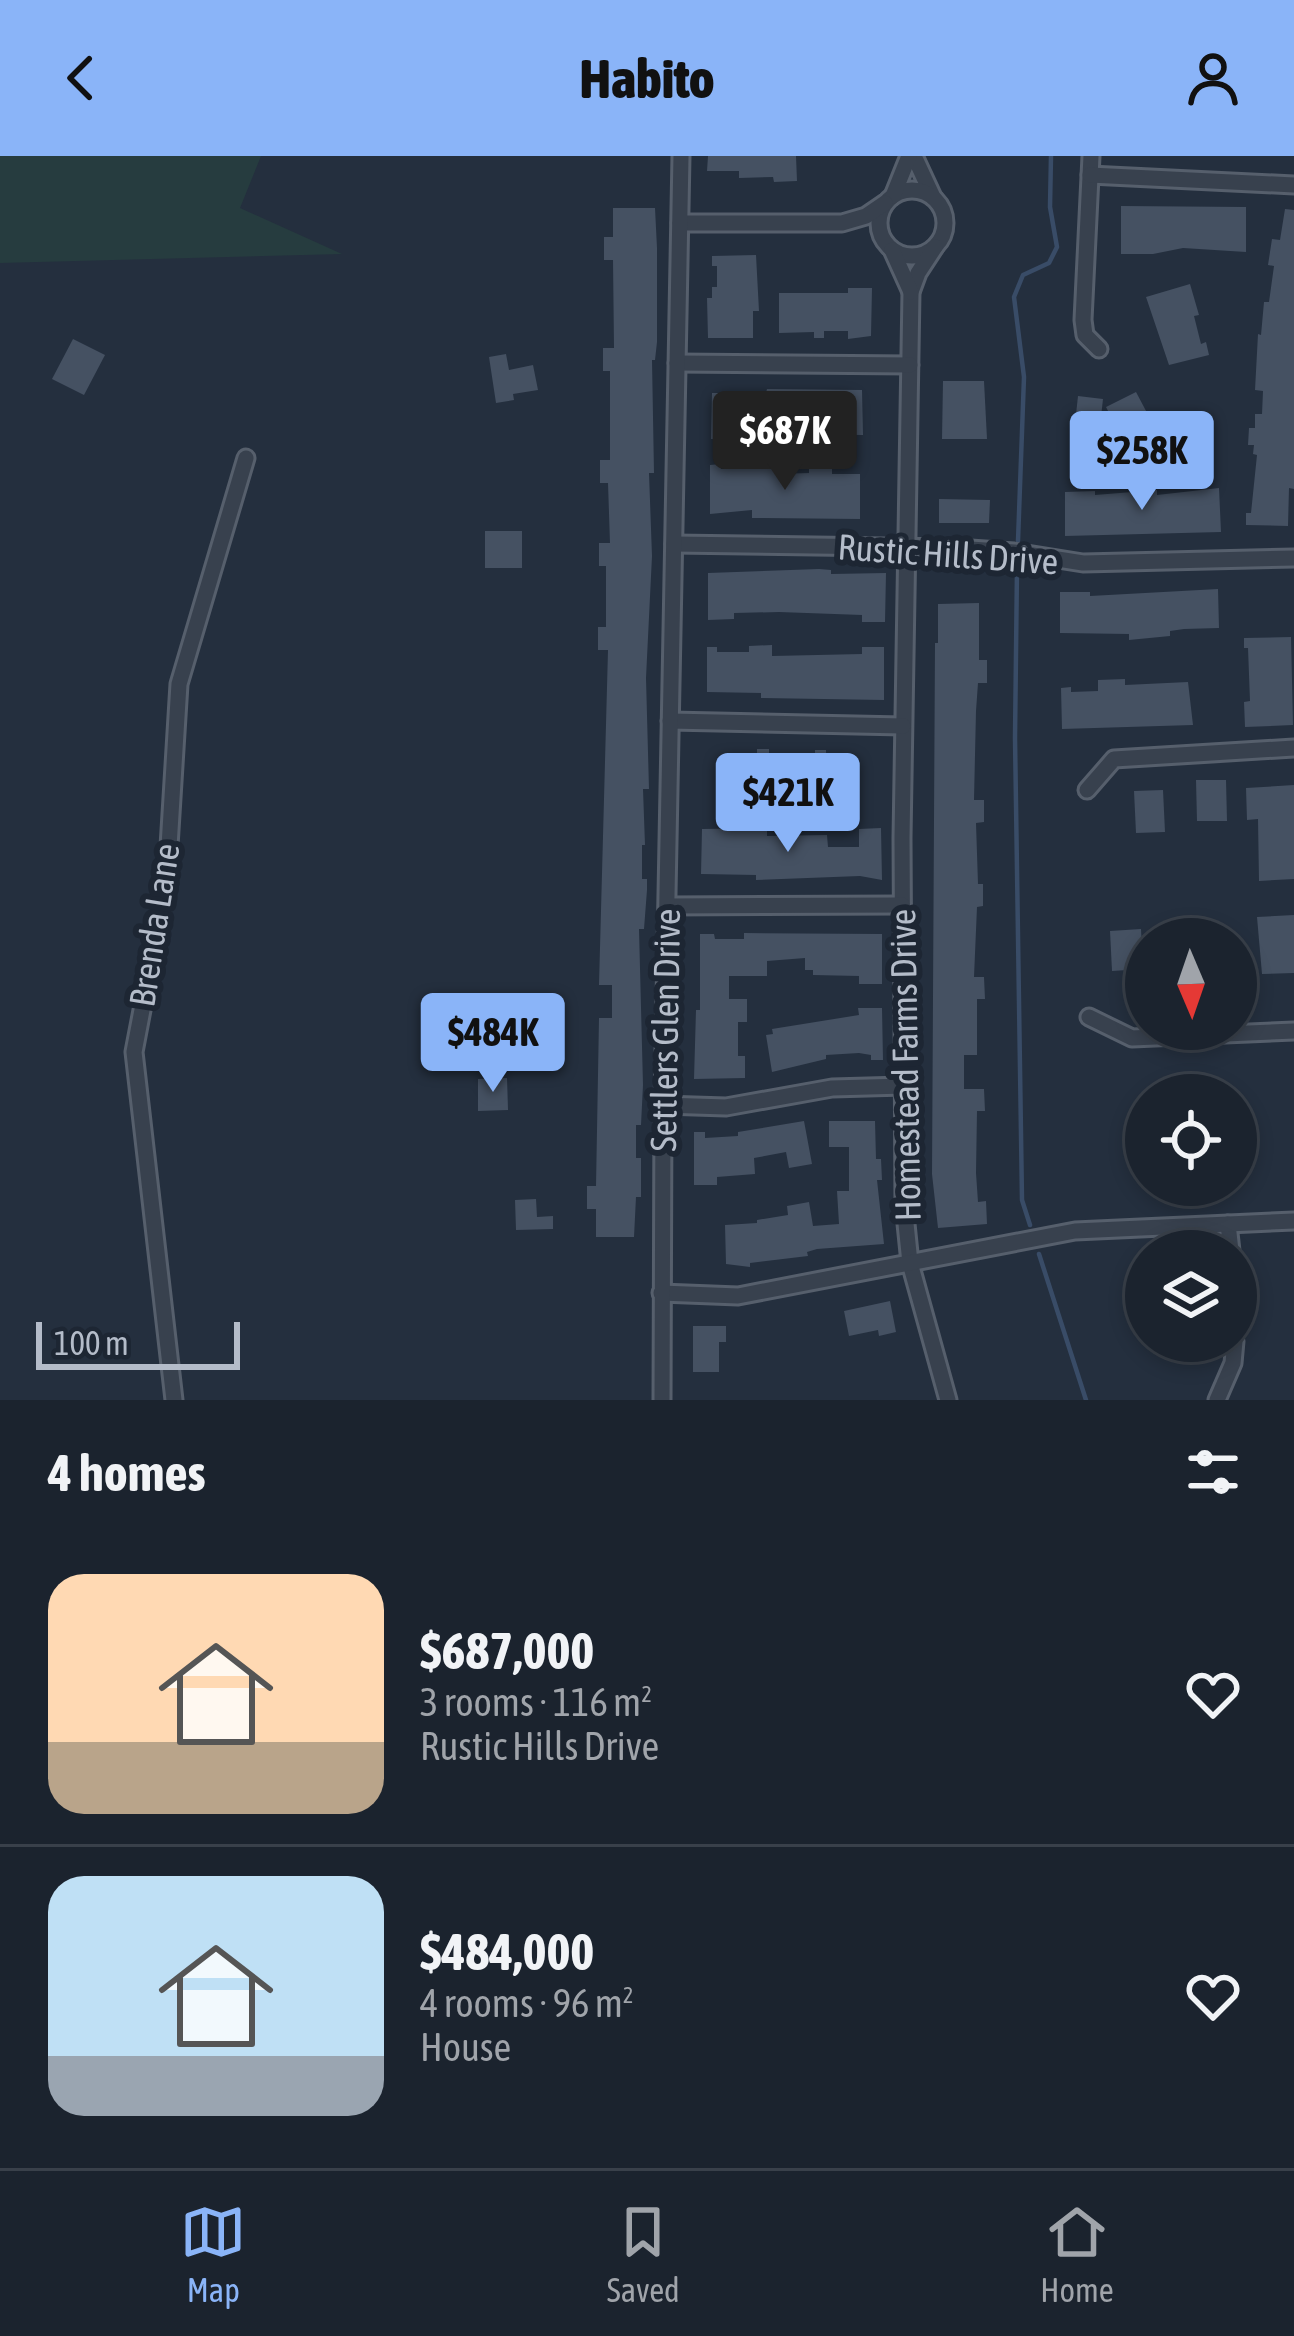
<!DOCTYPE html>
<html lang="en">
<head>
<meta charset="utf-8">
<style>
  :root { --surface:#1b232e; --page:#242b36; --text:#f1f3f6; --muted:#a0a4aa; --line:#39404a; --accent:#8ab4f8 }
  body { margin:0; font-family:"Asap Condensed",sans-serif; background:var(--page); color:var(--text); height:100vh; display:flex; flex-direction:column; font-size:45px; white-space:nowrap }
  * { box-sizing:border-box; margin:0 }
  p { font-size:39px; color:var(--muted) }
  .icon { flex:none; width:66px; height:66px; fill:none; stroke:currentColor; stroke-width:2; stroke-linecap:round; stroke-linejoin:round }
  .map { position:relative; height:1244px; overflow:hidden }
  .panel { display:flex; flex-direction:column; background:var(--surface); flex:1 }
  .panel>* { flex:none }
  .needle { width:78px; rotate:178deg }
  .buttons { position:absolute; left:1125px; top:762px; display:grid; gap:24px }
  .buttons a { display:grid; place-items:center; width:132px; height:132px; border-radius:50%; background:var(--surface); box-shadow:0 6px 18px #0003,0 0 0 3px var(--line); font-size:60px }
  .scale { position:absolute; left:36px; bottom:30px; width:204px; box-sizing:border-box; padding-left:12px; border:6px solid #b4bcc9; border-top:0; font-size:33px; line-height:42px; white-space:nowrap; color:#b4bcc9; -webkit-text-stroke:9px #1d2633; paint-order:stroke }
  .price { position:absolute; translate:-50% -102px; padding:0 27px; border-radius:12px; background:var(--accent); color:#111; font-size:39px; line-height:78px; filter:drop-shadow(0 3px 6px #0008) }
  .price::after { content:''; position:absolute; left:50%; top:72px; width:36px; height:27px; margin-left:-18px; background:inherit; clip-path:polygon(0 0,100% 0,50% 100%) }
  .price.selected { background:#222; color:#fff }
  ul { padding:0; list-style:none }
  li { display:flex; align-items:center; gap:36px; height:300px; padding:0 48px }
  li+li { border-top:3px solid var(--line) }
  li span { display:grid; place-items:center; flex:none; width:336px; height:240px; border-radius:36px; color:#555 }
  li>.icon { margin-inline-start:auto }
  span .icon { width:144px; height:144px; fill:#fffc; stroke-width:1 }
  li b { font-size:51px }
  h2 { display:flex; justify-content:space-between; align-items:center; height:144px; padding:0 48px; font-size:51px }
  header { display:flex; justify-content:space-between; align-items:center; height:156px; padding:0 48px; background:var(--accent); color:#111; font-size:54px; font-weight:800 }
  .tabs { display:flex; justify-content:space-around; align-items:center; height:168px; border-top:3px solid var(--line); background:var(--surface); font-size:33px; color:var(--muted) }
  .tabs a { display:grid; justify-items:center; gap:6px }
  .tabs .selected { color:var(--accent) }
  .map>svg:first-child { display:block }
  .green { fill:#263c3f }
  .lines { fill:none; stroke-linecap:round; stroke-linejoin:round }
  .stream { stroke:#394c67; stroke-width:4.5 }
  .building { fill:#455162 }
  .minor-casing { stroke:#565f6c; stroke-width:21 }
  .minor { stroke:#38414e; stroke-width:15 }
  .labels { text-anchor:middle; stroke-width:12; stroke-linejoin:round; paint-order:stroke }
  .street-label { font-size:36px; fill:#b4bcc9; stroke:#1d2633 }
</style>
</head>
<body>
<header><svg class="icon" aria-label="back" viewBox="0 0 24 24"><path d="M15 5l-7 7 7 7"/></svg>Habito<svg class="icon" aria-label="person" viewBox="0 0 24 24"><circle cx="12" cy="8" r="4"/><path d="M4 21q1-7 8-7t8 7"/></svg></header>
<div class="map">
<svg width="1294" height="1244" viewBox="0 0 1294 1244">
  <rect width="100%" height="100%" fill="#242f3e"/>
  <!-- green -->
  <path class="green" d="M0 0H261L240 52 342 98 0 107Z"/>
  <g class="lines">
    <!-- stream -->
    <g class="stream">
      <path d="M1018 385 1024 221 1014 141 1023 119 1049 107 1057 91 1050 51 1051 0"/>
      <path d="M1017 412 1015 582 1022 1044 1030 1069"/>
      <path d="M1039 1098 1086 1244"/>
    </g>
  </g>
  <!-- building -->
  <g class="building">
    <path d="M708 0H796L797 25 774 26 773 21 739 22V15H707Z"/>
    <path d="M1121 50 1246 51V96L1183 92 1153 98H1121Z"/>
    <path d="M613 52H655L657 92V186L655 204H652L654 317H649L652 400 646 522 649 633H643L645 689H642V723H647V734L644 773H639L643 929 641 969H636V1002H641V1041H636L634 1081H596V1053H587V1030H596L599 862H612V829H599L608 494H598V471H606V410H599V387H610L608 327H600V304H610V215H603V192H614L613 104H604V81H613Z"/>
    <path d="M1285 53 1294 54V333L1289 332 1288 370 1246 369V357H1251L1257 299 1253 298 1254 289H1248L1249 272H1255V258H1262L1263 235 1255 234 1258 178 1261 179 1264 146H1269L1274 110 1268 109 1272 83 1280 84Z"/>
    <path d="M756 99 759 155H753V182H708L707 142H712V131H717V110H712V100Z"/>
    <path d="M1190 128 1199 159 1194 160 1201 188 1206 186 1209 199 1169 209 1146 141Z"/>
    <path d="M848 132H872L871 180 848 183V175H824V182H814V176L779 177V137H848Z"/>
    <path d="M73 183 105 199 84 239 52 223Z"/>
    <path d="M506 198 509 214 533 209 538 234 513 238 514 244 496 247 489 201Z"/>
    <path d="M943 225H984L987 283H942Z"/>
    <path d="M767 233 862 234 863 279 777 278V285L711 283 712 237H766Z"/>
    <path d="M1136 236 1154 270 1134 279 1137 284 1126 290 1106 251Z"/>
    <path d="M1078 240 1103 243 1098 288 1073 286Z"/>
    <path d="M721 308V313L776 310V318L809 317V312H832V318H860V363L752 362V354L710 358V309Z"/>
    <path d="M1219 332 1221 376 1065 380V336L1095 335V339L1157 334V339Z"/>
    <path d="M939 343 990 344 989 367H939Z"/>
    <rect x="485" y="375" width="37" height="37"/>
    <path d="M819 413 831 414V418L886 417 885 466H862V459L779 456 734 457V463L708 464V417Z"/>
    <path d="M1218 433 1219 472 1184 473 1170 475V480L1129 484V478L1060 477V436H1090V440Z"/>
    <path d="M979 447V504H987V527H978L976 555 974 644H984V666L976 667 978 728H983V750L977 751 974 821H984L985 843H977V899H964V933H984L985 955H977L976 1017 978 1046 986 1045 987 1068 938 1072 932 1018 935 487H938V448Z"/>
    <path d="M1291 481 1293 569 1245 571 1244 546 1250 545 1248 492H1244V482Z"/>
    <path d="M772 489V500L862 498V491H884V544L761 542V537L707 536V491H717V496H749V490Z"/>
    <path d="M1125 523V529L1188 526 1193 569 1062 573 1061 532 1071 531V536L1098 535V524Z"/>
    <path d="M757 593H769V598H815V594H826L827 645H804V635L754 639V635H747V597H757Z"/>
    <path d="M1196 624H1226L1227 665H1197Z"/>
    <path d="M1294 629V723L1259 725 1258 663 1247 664 1246 632Z"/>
    <path d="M1163 634 1165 676 1136 677 1134 635Z"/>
    <path d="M767 672V680L827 679 828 691H859V673L881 672 882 724 860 720 756 724V719L701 718 702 673Z"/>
    <path d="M1294 759V817L1262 818 1257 761Z"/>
    <path d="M1141 773 1143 813 1112 815 1110 775Z"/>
    <path d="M744 777 882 778V828H859V820L813 819V814H805V802L767 805V820H729V843H747V866H738V900H745V922L694 923 696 854H700V778H714L715 783H744Z"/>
    <path d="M858 852H882L883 904H871V899L859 897 826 899V903L772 916 766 879 773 878 772 873 859 859Z"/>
    <path d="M507 922 508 954 478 955V923Z"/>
    <path d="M804 965 812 1008 789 1012 786 996 754 1002 755 1018 717 1021V1029H694V976H705V982L738 980V976Z"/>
    <path d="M829 965H875L876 1003H881L882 1024H877L884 1088 817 1093 807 1096 808 1100 750 1107V1111L726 1108 725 1069 757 1067V1064L788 1059 787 1050 809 1046 813 1070 839 1068 837 1035H849V991H829Z"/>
    <path d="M536 1043 537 1061 553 1060V1073L516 1074 515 1044Z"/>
    <path d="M890 1145 896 1176 879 1180 878 1174 849 1180 844 1155Z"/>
    <path d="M693 1170H726V1186H719V1216H693Z"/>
  </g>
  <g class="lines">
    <defs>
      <g id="minor">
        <path d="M914 0 933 41"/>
        <path d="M1091 0 1083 164 1085 179 1099 193"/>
        <path d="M1090 19 1294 29"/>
        <circle cx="912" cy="67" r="33"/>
        <path d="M893 40 909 0"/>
        <path d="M680 67H842L866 60 885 47"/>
        <path d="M935 91 918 117 911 136 902 682 904 1048 910 1107 948 1244"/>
        <path d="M892 94 911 136"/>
        <path d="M677 207 910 209"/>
        <path d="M674 388 956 392 1014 396 1083 407 1294 402"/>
        <path d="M670 565 903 570"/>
        <path d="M1087 634 1114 603 1294 592"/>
        <path d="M668 750 902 749"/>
        <path d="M1089 861 1132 882 1294 875"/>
        <path d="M663 949 726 951 832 932 904 930"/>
        <path d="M1228 1068 1231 1095"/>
        <path d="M1236 1135V1175"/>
        <path d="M661 1137 738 1140 1075 1075 1294 1065"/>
        <path d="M174 1244 134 896 167 723 179 528 246 302"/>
        <path d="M662 1244 663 949 681 0"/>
        <path d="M1217 1244 1233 1207 1235 1185"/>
      </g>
    </defs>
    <!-- minor casing -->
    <use href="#minor" class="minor-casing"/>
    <!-- minor -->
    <use href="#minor" class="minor"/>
  </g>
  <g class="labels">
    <!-- street labels -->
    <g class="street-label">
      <text transform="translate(948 398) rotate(4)" y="13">Rustic Hills Drive</text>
      <text transform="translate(154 769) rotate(-81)" y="13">Brenda Lane</text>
      <text transform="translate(665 874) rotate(-89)" y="13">Settlers Glen Drive</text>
      <text transform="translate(905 909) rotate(-91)" y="13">Homestead Farms Drive</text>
    </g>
  </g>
</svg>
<div class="buttons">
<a><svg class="needle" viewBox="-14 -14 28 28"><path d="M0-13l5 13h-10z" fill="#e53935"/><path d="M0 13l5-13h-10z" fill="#a0a4aa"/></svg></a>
<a><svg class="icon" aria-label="locate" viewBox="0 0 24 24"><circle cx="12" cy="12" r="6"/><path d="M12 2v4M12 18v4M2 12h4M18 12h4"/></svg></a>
<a><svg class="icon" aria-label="layers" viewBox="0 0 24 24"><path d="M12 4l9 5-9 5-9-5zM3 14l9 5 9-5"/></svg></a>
</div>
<div class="scale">100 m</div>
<b class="price selected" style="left:785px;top:337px">$687K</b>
<b class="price" style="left:1142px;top:357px">$258K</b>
<b class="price" style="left:788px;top:699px">$421K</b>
<b class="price" style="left:493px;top:939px">$484K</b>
</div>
<section class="panel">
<h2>4 homes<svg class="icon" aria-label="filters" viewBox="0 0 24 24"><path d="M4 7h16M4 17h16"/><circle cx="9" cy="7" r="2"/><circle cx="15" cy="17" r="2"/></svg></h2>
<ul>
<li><span style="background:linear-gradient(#ffd9b3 70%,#b9a48a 0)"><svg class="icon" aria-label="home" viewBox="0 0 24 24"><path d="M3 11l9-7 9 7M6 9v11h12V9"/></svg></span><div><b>$687,000</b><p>3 rooms · 116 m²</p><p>Rustic Hills Drive</p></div><svg class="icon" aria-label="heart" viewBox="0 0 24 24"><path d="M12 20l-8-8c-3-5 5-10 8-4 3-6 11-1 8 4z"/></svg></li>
<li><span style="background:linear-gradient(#bfe0f5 75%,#9aa5b1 0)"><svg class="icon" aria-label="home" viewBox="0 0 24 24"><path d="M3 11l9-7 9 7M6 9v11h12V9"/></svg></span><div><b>$484,000</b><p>4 rooms · 96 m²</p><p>House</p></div><svg class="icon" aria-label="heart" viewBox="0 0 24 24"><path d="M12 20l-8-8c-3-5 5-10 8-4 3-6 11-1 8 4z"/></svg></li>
</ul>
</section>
<nav class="tabs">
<a class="selected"><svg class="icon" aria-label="map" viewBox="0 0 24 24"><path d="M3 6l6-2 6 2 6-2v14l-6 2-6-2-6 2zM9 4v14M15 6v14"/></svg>Map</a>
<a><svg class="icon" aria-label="saved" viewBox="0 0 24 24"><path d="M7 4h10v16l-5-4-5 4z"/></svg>Saved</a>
<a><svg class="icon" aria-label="home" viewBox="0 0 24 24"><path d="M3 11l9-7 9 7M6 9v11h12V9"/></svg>Home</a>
</nav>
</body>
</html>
